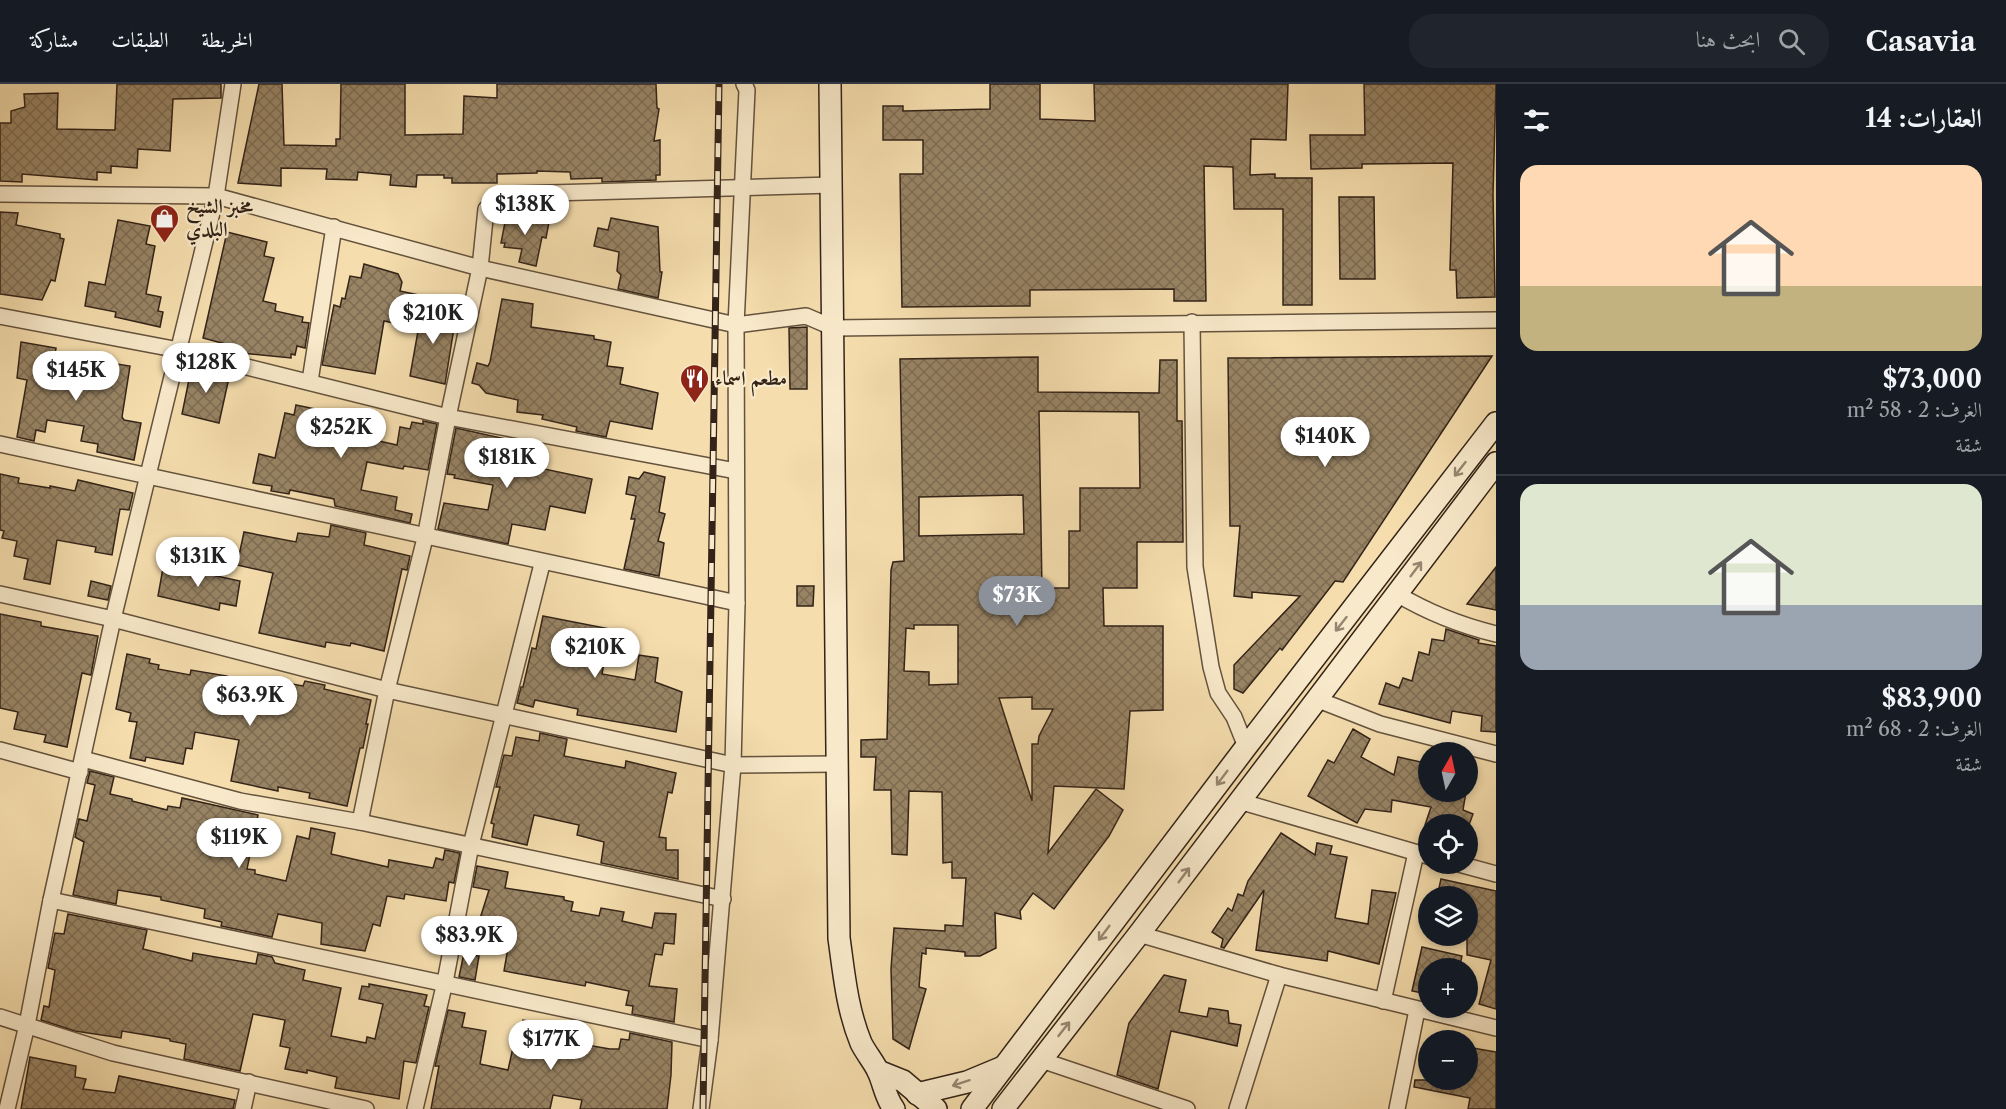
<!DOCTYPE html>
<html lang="ar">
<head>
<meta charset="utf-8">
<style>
  :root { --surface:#171b24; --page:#20242c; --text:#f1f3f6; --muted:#9ea1a6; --line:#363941; --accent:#8c9099 }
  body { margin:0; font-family:"Libre Caslon Text",Amiri,serif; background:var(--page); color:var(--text); direction:rtl; height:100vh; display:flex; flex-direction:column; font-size:22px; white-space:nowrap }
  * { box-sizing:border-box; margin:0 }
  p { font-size:20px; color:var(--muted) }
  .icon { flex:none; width:33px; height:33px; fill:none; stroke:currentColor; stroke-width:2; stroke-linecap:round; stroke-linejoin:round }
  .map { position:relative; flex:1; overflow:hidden; direction:ltr }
  .sheet { display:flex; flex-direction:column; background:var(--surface); width:510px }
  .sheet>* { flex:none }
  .needle { width:39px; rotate:9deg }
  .fabs { position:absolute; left:1418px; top:658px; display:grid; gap:12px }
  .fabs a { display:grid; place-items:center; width:60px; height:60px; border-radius:50%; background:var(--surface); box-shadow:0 3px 9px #0003; font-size:30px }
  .price { position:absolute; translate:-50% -51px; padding:0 14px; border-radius:21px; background:#fff; color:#222; font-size:20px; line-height:39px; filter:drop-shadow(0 2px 3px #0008) }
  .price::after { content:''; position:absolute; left:50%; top:36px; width:18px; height:14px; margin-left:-9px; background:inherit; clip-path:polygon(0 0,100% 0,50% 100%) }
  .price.selected { background:var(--accent); color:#fff }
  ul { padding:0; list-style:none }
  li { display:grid; align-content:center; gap:12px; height:318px; padding:0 24px }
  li+li { border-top:2px solid var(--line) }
  li span { display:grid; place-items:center; height:186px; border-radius:18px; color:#555 }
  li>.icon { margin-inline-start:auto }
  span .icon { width:108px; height:108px; fill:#fffc; stroke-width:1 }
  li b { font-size:26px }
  h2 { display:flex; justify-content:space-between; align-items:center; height:72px; padding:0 24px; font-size:26px }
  header { display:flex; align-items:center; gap:36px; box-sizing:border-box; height:84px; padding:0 30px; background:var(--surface); border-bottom:2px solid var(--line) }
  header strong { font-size:28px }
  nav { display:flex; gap:33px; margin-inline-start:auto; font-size:21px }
  .search { width:420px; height:54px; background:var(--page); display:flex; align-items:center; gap:15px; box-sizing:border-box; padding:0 21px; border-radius:24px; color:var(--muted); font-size:22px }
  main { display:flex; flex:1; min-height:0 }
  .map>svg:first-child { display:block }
  .building { fill:url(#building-cross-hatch); stroke:#332318; stroke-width:1.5; fill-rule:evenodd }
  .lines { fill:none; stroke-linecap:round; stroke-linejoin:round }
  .street-casing { stroke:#64523d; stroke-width:18 }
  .secondary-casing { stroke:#332318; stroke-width:24 }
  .street { stroke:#f8e9ca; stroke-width:15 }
  .secondary { stroke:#f8e9ca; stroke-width:21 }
  .rail-casing { stroke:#332318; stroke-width:7 }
  .rail { stroke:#f8e9ca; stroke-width:4.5; stroke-dasharray:14; stroke-linecap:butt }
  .oneway { stroke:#968671 }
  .labels { text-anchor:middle; stroke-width:4.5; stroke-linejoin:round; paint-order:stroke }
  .poi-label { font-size:20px; font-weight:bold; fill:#332318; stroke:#f8e9ca; text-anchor:start }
</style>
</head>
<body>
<header>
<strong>Casavia</strong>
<div class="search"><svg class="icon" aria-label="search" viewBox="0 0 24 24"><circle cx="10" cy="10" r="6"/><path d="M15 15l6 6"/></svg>ابحث هنا</div>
<nav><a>الخريطة</a><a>الطبقات</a><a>مشاركة</a></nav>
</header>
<main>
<section class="sheet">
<h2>العقارات: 14<svg class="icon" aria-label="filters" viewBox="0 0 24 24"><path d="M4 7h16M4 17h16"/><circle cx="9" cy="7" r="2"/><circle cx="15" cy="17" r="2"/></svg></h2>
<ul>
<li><span style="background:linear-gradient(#ffd9b3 65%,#c2b280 0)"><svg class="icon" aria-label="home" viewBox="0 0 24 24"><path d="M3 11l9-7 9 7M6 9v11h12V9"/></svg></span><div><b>$73,000</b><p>الغرف: 2 · 58 m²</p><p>شقة</p></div></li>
<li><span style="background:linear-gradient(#dfe7d0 65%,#9aa5b1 0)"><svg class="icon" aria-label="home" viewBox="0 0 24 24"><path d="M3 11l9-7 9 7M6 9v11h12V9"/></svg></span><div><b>$83,900</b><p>الغرف: 2 · 68 m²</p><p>شقة</p></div></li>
</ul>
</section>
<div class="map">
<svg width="1496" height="1025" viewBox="0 0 1496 1025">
  <defs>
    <pattern id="building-cross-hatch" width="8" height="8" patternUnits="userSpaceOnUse" patternTransform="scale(1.5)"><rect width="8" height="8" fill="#988465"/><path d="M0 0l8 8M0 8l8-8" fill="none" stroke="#7d6c52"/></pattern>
  </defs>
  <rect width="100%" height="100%" fill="#f5ddad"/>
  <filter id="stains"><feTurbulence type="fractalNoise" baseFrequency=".00333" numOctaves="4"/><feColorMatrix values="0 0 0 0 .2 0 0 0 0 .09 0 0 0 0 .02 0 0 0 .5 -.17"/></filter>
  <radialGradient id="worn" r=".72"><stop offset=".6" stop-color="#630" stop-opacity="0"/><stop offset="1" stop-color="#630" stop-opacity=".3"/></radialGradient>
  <!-- building -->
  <g class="building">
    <path d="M117 0H221V14L173 15 170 67 138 65 137 84 111 82V89L97 88V96L22 90V98L0 97V39H11V27L25 23 24 10 58 9 57 45 115 46Z"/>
    <path d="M259 0H282L284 61 336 62V55H340L341 0H405V51L463 50 464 12 497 14V0H656L657 24 659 25 654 57 660 56V91H656V96L602 98V94L571 95 570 88 537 87V89L497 90V99H452V94H444V91H417L416 103 390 101 391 91 358 88 357 96 326 95 327 85 281 84V102L238 99Z"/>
    <path d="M990 0H1040V35L1095 37 1094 0H1288L1286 56 1251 55 1250 91 1275 90V94H1312V221H1283V125H1234L1233 83 1204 82 1206 217H1174V205L1030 206V222L902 223 900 90H923V56H883V22H903V27L990 25Z"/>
    <path d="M1364 0H1496L1493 110 1495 213 1457 214 1456 186H1450L1453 79 1362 80V84L1311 85 1310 51H1365Z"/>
    <path d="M1339 113H1374L1375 195H1340Z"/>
    <path d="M0 128 18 129 16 141 60 150V154L64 155 55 197 51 196 42 216 0 210Z"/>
    <path d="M510 129 549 138 546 154 542 153 536 182 519 178 522 165 504 163 505 159H501L506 133H509Z"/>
    <path d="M611 134 658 143 660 188H662L658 214 618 205 621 191 617 187 619 168 594 162 598 144 608 146Z"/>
    <path d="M118 136 150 142 146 160 155 162 146 210 161 213 158 227 163 228 160 243 115 233 116 228 85 222 89 198 105 201Z"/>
    <path d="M227 148 267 158 264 172 274 174 263 217 276 220 275 227 303 233 302 238 309 239 305 264 297 262 295 271 291 270V274L232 268 233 262 203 254Z"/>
    <path d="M364 180 398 190 402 198 400 207 419 211 414 236 395 233 394 239 384 237 375 290 322 281 334 221 340 223 342 214 345 215 350 192 361 194Z"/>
    <path d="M502 215 533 220 531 243 594 252V255L611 258 607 282 623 284 620 300 658 309 652 345 610 337 606 353 576 347 577 343 542 335 543 331 517 328 518 316 486 309 479 301 472 299 477 279 488 282 490 278Z"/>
    <path d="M417 225 459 230 454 244 445 300 410 292 420 236 415 235Z"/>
    <path d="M807 243V305H790L789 244Z"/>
    <path d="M21 258 56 264 55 270 60 271 58 287 107 299 111 279 130 282 122 333 124 336 141 339 134 376 97 368 98 360 81 357 84 342 47 336 45 348 36 346 34 357 17 353 27 296 17 294Z"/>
    <path d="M1492 272 1343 498 1335 497 1282 566 1280 564 1243 609 1234 605V581L1300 512 1252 508V514L1234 512 1240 442H1230L1228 274Z"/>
    <path d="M1038 273V308L1159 309 1160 276H1177V337H1182L1183 458H1137V504H1103L1104 542H1163V626L1130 627 1124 705 1054 702 1048 769 1096 705 1123 726 1109 752 1054 825 1033 809 1020 827 1021 835 995 829 996 864 980 872H965V868L926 864V870L922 869 919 903 926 905 909 965 893 955 891 885 894 844 945 847V841L963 842 966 794H952V778L943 779 942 708 909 707 907 771 892 770 891 706H874L876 673H861V656L887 655 891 486 893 478 904 477 900 275ZM1039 327 1139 328 1140 404H1080V447H1069V504H1042ZM1023 411 1024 450 919 452V413ZM914 541H958V600L929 601V588L904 587 906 544 914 545ZM1032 613V625H1053L1039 652 1038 660H1032V717L999 614Z"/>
    <path d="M192 281 230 289 219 339 182 330Z"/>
    <path d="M296 321 373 337 370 355 397 361 400 343 410 345 412 338 423 340V337L437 340 428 386 404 382 403 385 367 378 361 406 397 413 395 426 412 430 410 439 335 422 334 415 290 406 289 410 271 407 272 402 253 399 259 370 275 374 285 329 294 331Z"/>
    <path d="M456 344 515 357 511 378 592 395 585 429 550 422 545 446 512 440 508 460 438 445 444 419 488 426 493 401 454 394 455 391 447 390Z"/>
    <path d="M644 388 665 393 659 428 665 430 658 457 664 459 659 492 624 485 635 435H631L636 412 626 410 629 393 639 395Z"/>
    <path d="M0 390 19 394 18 399 50 404V402L75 407 78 396 133 409 129 426 120 425 112 471 95 468 96 463 57 456 50 500 24 495 28 475 14 472 17 457 2 454 4 447 0 446Z"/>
    <path d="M331 441 366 449 364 461 410 472 407 486 402 485 384 567 351 559 350 562 326 558 325 563 259 549 273 489 237 481 244 448 296 458 298 449 329 453Z"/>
    <path d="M175 483 240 497 236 522 220 519 219 526 158 512 163 484 175 486Z"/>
    <path d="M1496 483V526L1467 520Z"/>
    <path d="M91 497 111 502 108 516 88 512Z"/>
    <path d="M797 502H814L813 522H797Z"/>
    <path d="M0 530 41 538V542L98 552 91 591 82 589 67 663 44 658 46 651 14 645 18 628 0 624Z"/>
    <path d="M543 532 610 545 602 590 635 596 639 571 658 574 655 598 682 608 676 648 577 631 578 625 535 616 533 623 517 619 521 603H523L532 564 536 565Z"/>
    <path d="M1446 545 1479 556 1478 559 1496 562V648L1481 647 1482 632 1452 627 1450 639 1379 620 1386 599 1399 604 1403 594 1412 597 1419 568 1429 571 1432 555 1444 557Z"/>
    <path d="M127 570 150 575 149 579 159 581 158 585 190 591 191 586 227 592 224 606 246 610 248 599 279 606 281 598 303 602 305 597 325 601 324 605 371 616 366 640H368L363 664H360L347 722 309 714 310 709 278 703V707L231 697 239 656 195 648 192 665 186 664 183 680 146 673 145 677 130 674 137 638 129 637 131 629 116 625Z"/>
    <path d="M1353 645 1370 655 1361 673 1394 691 1398 673 1421 678V681L1428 682V708H1466L1463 726 1473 730 1469 741H1425L1431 723 1392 716 1391 728 1365 725 1357 739 1308 712 1328 676 1334 679Z"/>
    <path d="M540 649 567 655 564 672 625 684 626 677 676 689 672 709 668 708 659 753 666 754V766H678V795L601 779 604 758 577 751 579 741 534 731 527 761 492 753 494 740 491 739 500 703H496L504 671 512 672 516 653 539 657Z"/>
    <path d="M90 687 114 693 110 710 132 715V717L167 726 168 722 180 724 182 714 258 731 247 785 255 786V790L286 797 297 752 309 755 311 744 335 749 331 770 388 783 389 776 433 784 436 774 443 776 445 766 460 769 454 799 449 798 446 817 405 810 404 815 387 812 380 842 373 840 365 867 321 860 322 839 278 830 272 853 221 842 222 838 204 834 205 825 161 816V813L118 806 116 820 73 811 84 758 75 753 79 735 87 737 95 701 87 699Z"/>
    <path d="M1281 749 1315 771 1317 759 1332 762 1330 770 1347 773 1335 834 1368 840 1372 806 1396 809 1379 880 1328 867 1327 877 1256 866 1264 806 1224 864 1221 863 1223 855 1212 848 1228 824 1232 827 1238 810 1243 812 1248 797Z"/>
    <path d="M477 782 508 788 505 804 564 813V816L573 818 571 827 599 832 601 824 624 828 622 837 652 844 655 829 676 830 674 860 664 859 662 871 655 870 649 902 677 905 674 938 632 930 633 922 626 921 629 907 586 898 585 902 504 887 511 846 478 841 489 806 473 803Z"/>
    <path d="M1441 795 1496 807V925L1479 920 1491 876 1467 871V813H1437Z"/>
    <path d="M68 830 147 846 143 865 192 877 193 869 256 880 258 870 272 873 275 879 305 886 303 896 341 904 331 952 366 959 367 953 375 955 383 920 359 915 362 902 369 903V900L427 911 424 922 429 923 416 979 404 977 399 1015 335 1004 337 993 307 986V989L285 985 290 964 280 962 285 936 253 930 240 987 184 975 186 960 170 957V955L122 947 121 954 75 947 41 936 44 922 49 923 55 886 48 884 55 849 64 850Z"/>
    <path d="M1422 863 1462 872 1459 885H1428V910L1412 907Z"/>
    <path d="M464 869 479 872 475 896 459 893Z"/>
    <path d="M1164 891 1186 896 1179 928 1207 933 1209 924 1228 927 1229 939 1241 941 1237 962 1171 947 1158 1005 1117 991 1129 939Z"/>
    <path d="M448 926 465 929 462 943 486 947 480 980 508 986 514 959 520 960 523 936 584 946 581 960 610 965H619L621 955 629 956 630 949 672 958 671 991 667 1025H580L582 1016 553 1011 550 1025H431L439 982H435Z"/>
    <path d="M1467 963 1496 968V1025H1468L1470 1014 1414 1003 1415 996H1467Z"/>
    <path d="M30 973 76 982 75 993 86 995 83 1005 115 1009 119 992 235 1016 233 1025H21Z"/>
  </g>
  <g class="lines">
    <defs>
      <g id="street">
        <path d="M0 110 216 112 480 184 736 241 806 232 834 244 1496 236"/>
        <path d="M0 232 179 266 448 333 736 387"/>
        <path d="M1192 238 1195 483 1211 583 1218 609 1234 633 1246 663"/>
        <path d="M310 297 334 143"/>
        <path d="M0 360 737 519"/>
        <path d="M0 510 113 535 387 606 733 681 836 680"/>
        <path d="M1397 510C1429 529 1459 541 1496 550"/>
        <path d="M1316 615 1380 640 1496 670"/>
        <path d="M0 666 80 688"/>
        <path d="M83 675 240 717 360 738 723 815"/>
        <path d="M1239 717 1428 772"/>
        <path d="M360 738 387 606 425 454 448 333 480 184 486 125 497 114 515 110 832 101"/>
        <path d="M1459 780 1496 790"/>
        <path d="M51 816 710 956"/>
        <path d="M1139 850 1279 891 1496 944"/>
        <path d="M1383 917 1416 769"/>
        <path d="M0 933 113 969 366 1025"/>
        <path d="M1041 976 1187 1025"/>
        <path d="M7 1025 27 941 51 816 113 535 216 112 233 0"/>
        <path d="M243 1025 249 998"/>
        <path d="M415 1025 445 898 471 761 542 480"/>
        <path d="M701 1025 710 956 733 681 737 519 736 241 747 6 744 0"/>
        <path d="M1237 1025 1279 891"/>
        <path d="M1397 1025 1417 926"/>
      </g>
      <g id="secondary">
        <path d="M830 0 839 854C844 890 847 925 861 959 866 969 873 977 878 987 884 1000 885 1013 894 1025"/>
        <path d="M878 987 903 997 936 1025"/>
        <path d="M917 1010 967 998 1003 983"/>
        <path d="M972 1025 1246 663 1496 339"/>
        <path d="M1003 1025 1139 850 1496 379"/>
      </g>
    </defs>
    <!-- street casing -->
    <use href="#street" class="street-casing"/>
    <!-- secondary casing -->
    <use href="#secondary" class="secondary-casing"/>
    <!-- street -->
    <use href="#street" class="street"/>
    <!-- secondary -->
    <use href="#secondary" class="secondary"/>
    <defs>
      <path id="rail" d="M703 1025 719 0"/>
    </defs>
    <!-- rail casing -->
    <use href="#rail" class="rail-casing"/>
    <!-- rail -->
    <use href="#rail" class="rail"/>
  </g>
  <!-- one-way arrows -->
  <defs><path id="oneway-shaft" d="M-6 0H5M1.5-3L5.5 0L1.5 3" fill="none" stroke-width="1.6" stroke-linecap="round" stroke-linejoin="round" transform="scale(1.5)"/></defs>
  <g class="oneway">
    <use href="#oneway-shaft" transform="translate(1460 385) rotate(128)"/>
    <use href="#oneway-shaft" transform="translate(1416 485) rotate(-53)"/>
    <use href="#oneway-shaft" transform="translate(1341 540) rotate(128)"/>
    <use href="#oneway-shaft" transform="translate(1222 694) rotate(127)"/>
    <use href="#oneway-shaft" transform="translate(1184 791) rotate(-53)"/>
    <use href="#oneway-shaft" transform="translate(1104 849) rotate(127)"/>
    <use href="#oneway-shaft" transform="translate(1064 945) rotate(-52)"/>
    <use href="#oneway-shaft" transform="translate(961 999) rotate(162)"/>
  </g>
  <!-- icons -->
  <defs>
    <symbol id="shop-pin" viewBox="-11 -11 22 30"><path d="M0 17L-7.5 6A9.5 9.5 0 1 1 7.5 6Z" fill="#8f2418" stroke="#f8e9ca"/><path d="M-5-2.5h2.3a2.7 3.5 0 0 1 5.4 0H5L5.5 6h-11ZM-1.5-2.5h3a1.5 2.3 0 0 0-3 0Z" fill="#fff"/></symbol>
    <symbol id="restaurant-pin" viewBox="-11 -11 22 30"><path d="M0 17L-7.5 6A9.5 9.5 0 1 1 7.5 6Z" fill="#8f2418" stroke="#f8e9ca"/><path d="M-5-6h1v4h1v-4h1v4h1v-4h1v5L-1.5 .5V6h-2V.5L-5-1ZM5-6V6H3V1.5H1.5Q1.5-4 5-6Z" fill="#fff"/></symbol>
  </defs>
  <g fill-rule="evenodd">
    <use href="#shop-pin" x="148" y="118" width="33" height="45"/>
    <use href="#restaurant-pin" x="678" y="278" width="33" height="45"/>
  </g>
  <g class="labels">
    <!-- poi labels -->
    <g class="poi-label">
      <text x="186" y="129">مخبز الشيخ<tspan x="186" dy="23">البلدي</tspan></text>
      <text x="715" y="301">مطعم اسماء</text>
    </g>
  </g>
  <rect width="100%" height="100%" filter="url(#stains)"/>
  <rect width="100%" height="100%" fill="url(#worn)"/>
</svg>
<div class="fabs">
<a><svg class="needle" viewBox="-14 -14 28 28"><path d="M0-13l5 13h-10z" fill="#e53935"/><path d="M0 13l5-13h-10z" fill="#9ea1a6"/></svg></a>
<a><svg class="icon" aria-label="locate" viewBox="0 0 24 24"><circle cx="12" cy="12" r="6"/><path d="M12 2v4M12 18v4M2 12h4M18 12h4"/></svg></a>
<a><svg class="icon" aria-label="layers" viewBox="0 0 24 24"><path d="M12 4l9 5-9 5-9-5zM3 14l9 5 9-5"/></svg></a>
<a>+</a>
<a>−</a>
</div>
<b class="price" style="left:525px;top:152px">$138K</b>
<b class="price" style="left:433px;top:261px">$210K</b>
<b class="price" style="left:206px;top:310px">$128K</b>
<b class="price" style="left:76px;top:318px">$145K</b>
<b class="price" style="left:341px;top:375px">$252K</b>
<b class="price" style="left:1325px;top:384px">$140K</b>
<b class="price" style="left:507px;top:405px">$181K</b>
<b class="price" style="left:198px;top:504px">$131K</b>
<b class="price selected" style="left:1017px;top:543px">$73K</b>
<b class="price" style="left:595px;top:595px">$210K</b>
<b class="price" style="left:250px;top:643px">$63.9K</b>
<b class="price" style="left:239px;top:785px">$119K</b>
<b class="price" style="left:469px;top:883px">$83.9K</b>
<b class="price" style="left:551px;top:987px">$177K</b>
</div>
</main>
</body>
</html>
